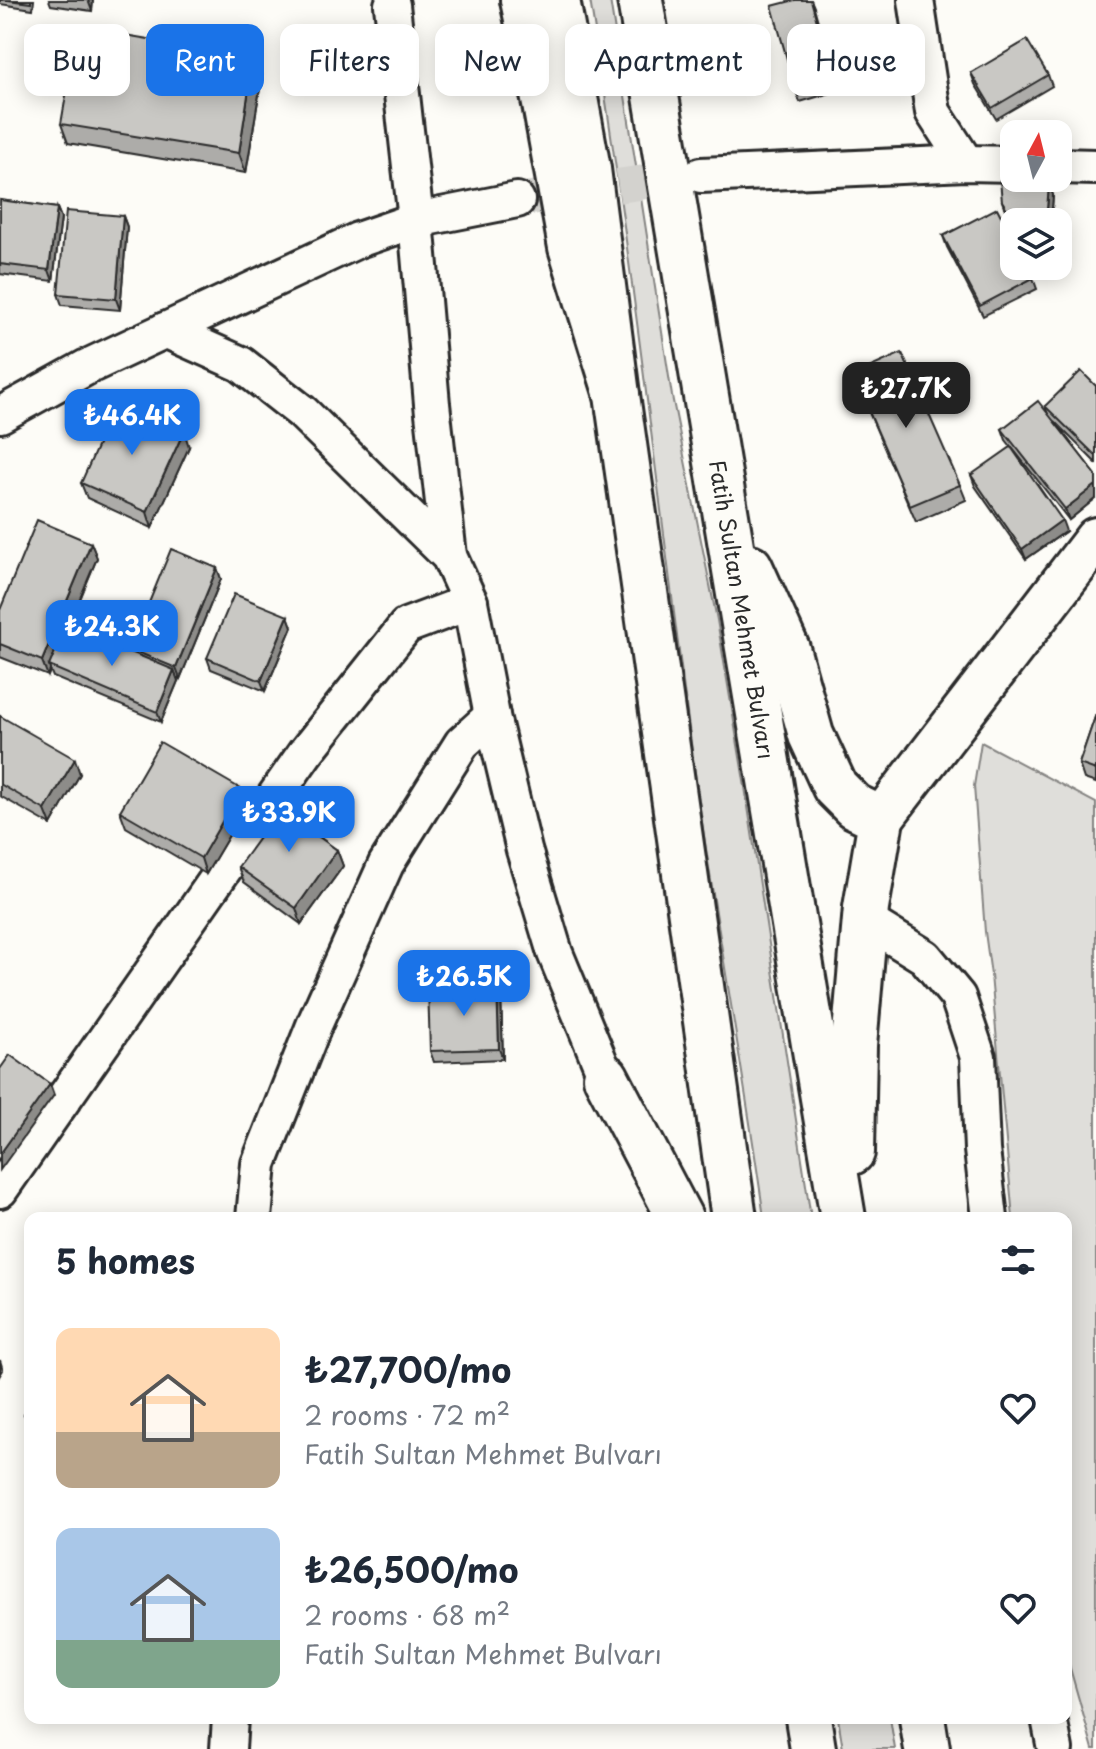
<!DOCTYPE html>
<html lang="en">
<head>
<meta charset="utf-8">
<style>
  :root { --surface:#fff; --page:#f6f6f7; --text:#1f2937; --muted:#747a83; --accent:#1a73e8 }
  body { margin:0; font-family:"Playpen Sans",sans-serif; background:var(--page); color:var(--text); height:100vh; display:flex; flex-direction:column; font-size:30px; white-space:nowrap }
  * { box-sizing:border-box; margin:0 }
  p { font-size:26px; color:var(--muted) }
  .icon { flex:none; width:44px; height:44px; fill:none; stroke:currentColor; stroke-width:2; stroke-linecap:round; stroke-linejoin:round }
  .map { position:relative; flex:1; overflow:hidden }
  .details { position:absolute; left:24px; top:1212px; width:1048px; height:512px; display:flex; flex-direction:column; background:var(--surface); border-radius:16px; box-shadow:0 4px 20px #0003 }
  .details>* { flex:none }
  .top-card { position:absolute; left:24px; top:24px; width:1048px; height:72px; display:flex; gap:16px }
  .needle { width:52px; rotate:7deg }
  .tools { position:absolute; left:1000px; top:120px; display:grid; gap:16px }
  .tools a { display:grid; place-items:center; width:72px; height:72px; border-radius:16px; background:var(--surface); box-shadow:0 4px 20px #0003; font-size:40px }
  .price { position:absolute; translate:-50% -68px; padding:0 18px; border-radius:16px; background:var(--accent); color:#fff; font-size:26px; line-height:52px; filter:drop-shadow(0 2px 4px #0008) }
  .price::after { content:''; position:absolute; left:50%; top:48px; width:24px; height:18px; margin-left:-12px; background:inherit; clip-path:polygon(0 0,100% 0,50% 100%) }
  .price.selected { background:#222; color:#fff }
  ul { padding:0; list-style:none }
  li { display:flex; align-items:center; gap:24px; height:200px; padding:0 32px }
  li span { display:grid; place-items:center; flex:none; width:224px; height:160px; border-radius:16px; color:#555 }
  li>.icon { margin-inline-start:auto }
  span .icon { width:96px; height:96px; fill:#fffc; stroke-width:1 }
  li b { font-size:34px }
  h2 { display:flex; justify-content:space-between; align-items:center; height:96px; padding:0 32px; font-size:34px }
  .pill { padding:0 28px; border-radius:16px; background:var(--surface); box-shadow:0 4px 20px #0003; font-size:28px; line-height:72px }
  .pill.selected { background:var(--accent); color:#fff }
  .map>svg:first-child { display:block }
  .green { fill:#dfdeda; stroke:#858482; stroke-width:2 }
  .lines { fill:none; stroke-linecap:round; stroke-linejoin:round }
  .minor-tunnel { stroke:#d3d2ce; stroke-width:34; stroke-dasharray:34 17; stroke-linecap:butt }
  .minor-casing { stroke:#2b2b2b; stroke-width:40 }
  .tertiary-casing { stroke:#2b2b2b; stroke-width:48 }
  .trunk-casing { stroke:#2b2b2b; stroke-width:50 }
  .motorway-casing { stroke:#2b2b2b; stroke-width:50 }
  .minor { stroke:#fdfcf7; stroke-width:34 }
  .tertiary { stroke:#fdfcf7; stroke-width:42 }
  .trunk { stroke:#fdfcf7; stroke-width:44 }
  .motorway { stroke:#fdfcf7; stroke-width:44 }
  .wall { fill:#adaca9; stroke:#2b2b2b; stroke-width:2 }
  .shaded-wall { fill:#8d8c89; stroke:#2b2b2b; stroke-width:2 }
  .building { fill:#c9c8c4; stroke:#2b2b2b; stroke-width:2 }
  .labels { text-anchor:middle; stroke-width:6; stroke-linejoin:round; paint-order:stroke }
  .street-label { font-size:22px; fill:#2b2b2b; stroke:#fdfcf7 }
</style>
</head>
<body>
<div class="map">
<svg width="1096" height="1749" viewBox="0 0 1096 1749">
  <rect width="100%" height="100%" fill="#fdfcf7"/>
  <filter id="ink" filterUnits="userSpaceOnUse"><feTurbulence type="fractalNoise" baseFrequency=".0125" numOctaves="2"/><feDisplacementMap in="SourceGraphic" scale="16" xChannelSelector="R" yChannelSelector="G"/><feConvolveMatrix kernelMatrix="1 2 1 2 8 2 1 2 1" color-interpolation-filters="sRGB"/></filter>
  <g filter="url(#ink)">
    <!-- green -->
    <g class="green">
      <path d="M590 0H610L672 396 717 620 745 787 811 1218H764C745 1079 719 941 699 802 662 535 634 266 590 0Z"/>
      <path d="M981 742 1096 803V1749H1093L1066 1654V1218H1013L991 975 985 932 974 786Z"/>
      <path d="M838 1718H890L895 1749H843Z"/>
    </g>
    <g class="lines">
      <!-- minor-tunnel -->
      <path class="minor-tunnel" d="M517 200 695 175"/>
      <defs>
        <g id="minor">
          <path d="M916 0 933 112 966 163"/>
          <path d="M392 5 416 220 432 404 449 556"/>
          <path d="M1058 166 1096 167"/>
          <path d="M701 175 966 163 1014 164"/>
          <path d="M165 330 241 364 302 412 449 556 470 602 492 716 524 850 555 953 606 1077"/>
          <path d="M0 415 87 367 358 240 416 220 517 200"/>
          <path d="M865 920 925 957 958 997 978 1057 982 1150 990 1218"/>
          <path d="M0 1190 305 753 406 626 470 602"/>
          <path d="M254 1218 259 1164 315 1023 386 864 462 743 492 716"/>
          <path d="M1049 1718 1055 1749"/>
          <path d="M228 1749 230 1718"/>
        </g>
        <path id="tertiary" d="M881 819 1096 539"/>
        <g id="trunk">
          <path d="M557 0 588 169 617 395 734 1218"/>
          <path id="s1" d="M640 0 843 1218"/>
          <path d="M750 567 787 649 811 735 835 787 854 806 881 819 866 908 854 1045 852 1152"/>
          <path d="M606 1077 680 1218"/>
          <path d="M808 1718 813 1749"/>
          <path d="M922 1718 927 1749"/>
        </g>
        <path id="motorway" d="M523 0 545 104 571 247 617 395"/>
      </defs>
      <!-- minor casing -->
      <use href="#minor" class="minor-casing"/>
      <!-- tertiary casing -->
      <use href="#tertiary" class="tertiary-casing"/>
      <!-- trunk casing -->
      <use href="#trunk" class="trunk-casing"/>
      <!-- motorway casing -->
      <use href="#motorway" class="motorway-casing"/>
      <!-- minor -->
      <use href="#minor" class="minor"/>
      <!-- tertiary -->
      <use href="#tertiary" class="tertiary"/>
      <!-- trunk -->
      <use href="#trunk" class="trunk"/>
      <!-- motorway -->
      <use href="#motorway" class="motorway"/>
    </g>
    <!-- wall -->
    <g class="wall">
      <path d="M0 0H34L33 9 0 4Z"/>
      <path d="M49 0H93L92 11 51 5Z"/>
      <path d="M811 0 837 91 800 102 796 91Z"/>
      <path d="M971 73 1048 75 1052 86 996 119 975 84Z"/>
      <path d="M262 76 246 173 68 143 61 124Z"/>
      <path d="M1053 195 1051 222H1014V225L1006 212 1002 201Z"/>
      <path d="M0 200 57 208 61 218 53 281 0 274Z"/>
      <path d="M123 216 127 227 120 310 62 305 58 294Z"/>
      <path d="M943 236 1033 278 1037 289 983 316 947 247Z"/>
      <path d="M853 375 960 485 966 500 916 522Z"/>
      <path d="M1096 386V463L1054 421 1096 475V498L1069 520 1006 440 1002 429 1048 414 1045 406Z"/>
      <path d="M189 447 152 528 87 498 81 483Z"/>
      <path d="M971 475 1066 531 1026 559 975 486Z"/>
      <path d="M91 543 97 558 69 626 131 652 130 649 217 568 221 579 180 679 177 678 178 681 161 722 53 677 50 670 48 676 0 657V610Z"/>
      <path d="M288 616 292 627 265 691 211 669 207 658Z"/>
      <path d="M1096 714V783L1084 779 1079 764Z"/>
      <path d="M0 716 80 774 51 825 0 796Z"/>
      <path d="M247 805 206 874 126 827 120 811Z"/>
      <path d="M320 827 315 834 337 850 343 866 301 924 244 882 238 867Z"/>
      <path d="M501 994 503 1059 434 1062 430 1051Z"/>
      <path d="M30 1406V1426L28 1425 24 1414Z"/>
    </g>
    <!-- shaded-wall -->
    <g class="shaded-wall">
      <path d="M88 0H93L92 11Z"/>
      <path d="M811 0 814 7 837 91 833 80Z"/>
      <path d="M254 57 262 76 246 173 239 153Z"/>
      <path d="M1049 184 1053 195 1051 222H1046Z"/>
      <path d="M57 208 61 218 53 281 49 270Z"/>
      <path d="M123 216 127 227 120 310 116 299Z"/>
      <path d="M184 431 189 447 152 528 147 512Z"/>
      <path d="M1096 485V498L1069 520 1065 509Z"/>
      <path d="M1062 520 1066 531 1026 559 1022 549Z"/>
      <path d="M91 543 97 558 51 667 49 666 50 670 48 676 42 661Z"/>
      <path d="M217 568 221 579 180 679 176 668Z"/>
      <path d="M288 616 292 627 265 691 261 681Z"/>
      <path d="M174 670 178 681 161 722 157 712Z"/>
      <path d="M75 759 80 774 51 825 45 810Z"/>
      <path d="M241 789 247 805 206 874 201 858Z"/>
      <path d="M315 812 320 827 310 842 304 826Z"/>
      <path d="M337 850 343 866 301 924 296 908Z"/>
      <path d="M497 984 501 994 503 1059 499 1049Z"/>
      <path d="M50 1084 54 1095 0 1170V1154Z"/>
      <path d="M0 1360 3 1370 0 1375Z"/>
    </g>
    <!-- building -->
    <g class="building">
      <path d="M8 0H31V3Z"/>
      <path d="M795 0H811L833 80 796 91 772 6Z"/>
      <path d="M78 27 254 57 239 153 61 124Z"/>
      <path d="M1027 40 1048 75 992 108 971 73Z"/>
      <path d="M1000 180 1049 184 1046 222 1014 220 1002 201Z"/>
      <path d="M0 200 57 208 49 270 0 264Z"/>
      <path d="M997 208 1014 241V266H1027L1033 278 980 306 943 236Z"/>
      <path d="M66 211 123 216 116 299 58 294Z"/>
      <path d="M902 353 960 485 910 506 853 375Z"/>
      <path d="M1081 371 1096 386V456L1045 406Z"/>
      <path d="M1038 401 1096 475V485L1065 509 1002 429Z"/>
      <path d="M117 402 184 431 147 512 81 483Z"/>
      <path d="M1011 447 1062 520 1022 549 971 475Z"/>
      <path d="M37 520 91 543 42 661 0 644V610Z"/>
      <path d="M171 549 217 568 176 668 130 649Z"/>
      <path d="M234 594 288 616 261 681 207 658Z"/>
      <path d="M66 625 174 670 157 712 49 666Z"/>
      <path d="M1096 714V770L1079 764Z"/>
      <path d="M0 716 75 759 45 810 0 784Z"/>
      <path d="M160 742 241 789 201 858 120 811Z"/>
      <path d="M290 795 315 812 304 826 337 850 296 908 238 867Z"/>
      <path d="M497 984 499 1049 430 1051 428 986Z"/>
      <path d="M10 1055 50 1084 0 1154V1069Z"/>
      <path d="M30 1406V1418L24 1414Z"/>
    </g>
  </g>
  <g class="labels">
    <!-- street labels -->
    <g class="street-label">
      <text dy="8" stroke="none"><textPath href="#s1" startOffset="618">Fatih Sultan Mehmet Bulvarı</textPath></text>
    </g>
  </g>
</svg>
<div class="tools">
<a><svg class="needle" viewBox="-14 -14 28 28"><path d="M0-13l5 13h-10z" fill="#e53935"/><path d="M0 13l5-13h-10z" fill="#747a83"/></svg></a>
<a><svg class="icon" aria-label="layers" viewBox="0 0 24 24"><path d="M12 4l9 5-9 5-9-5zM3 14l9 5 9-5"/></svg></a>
</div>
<b class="price selected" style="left:906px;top:430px">₺27.7K</b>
<b class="price" style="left:132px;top:457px">₺46.4K</b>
<b class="price" style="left:112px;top:668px">₺24.3K</b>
<b class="price" style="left:289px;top:854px">₺33.9K</b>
<b class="price" style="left:464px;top:1018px">₺26.5K</b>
<div class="top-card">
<a class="pill">Buy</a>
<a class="pill selected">Rent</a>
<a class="pill">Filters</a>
<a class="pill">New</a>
<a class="pill">Apartment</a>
<a class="pill">House</a>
</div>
<section class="details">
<h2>5 homes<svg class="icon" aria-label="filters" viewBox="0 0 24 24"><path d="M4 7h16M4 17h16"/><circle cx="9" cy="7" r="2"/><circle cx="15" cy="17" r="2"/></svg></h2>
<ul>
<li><span style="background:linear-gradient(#ffd9b3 65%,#b9a48a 0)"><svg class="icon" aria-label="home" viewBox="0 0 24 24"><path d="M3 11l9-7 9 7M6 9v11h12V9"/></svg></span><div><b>₺27,700/mo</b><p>2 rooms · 72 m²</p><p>Fatih Sultan Mehmet Bulvarı</p></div><svg class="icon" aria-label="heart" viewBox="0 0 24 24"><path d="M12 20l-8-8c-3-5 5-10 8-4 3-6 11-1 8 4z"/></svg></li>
<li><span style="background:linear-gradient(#a9c7e8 70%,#7fa58c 0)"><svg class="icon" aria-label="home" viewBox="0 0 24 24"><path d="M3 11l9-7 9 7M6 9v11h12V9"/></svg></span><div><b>₺26,500/mo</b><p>2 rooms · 68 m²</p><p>Fatih Sultan Mehmet Bulvarı</p></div><svg class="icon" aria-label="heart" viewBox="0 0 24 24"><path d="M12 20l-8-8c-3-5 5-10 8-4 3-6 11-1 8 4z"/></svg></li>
</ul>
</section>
</div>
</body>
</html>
